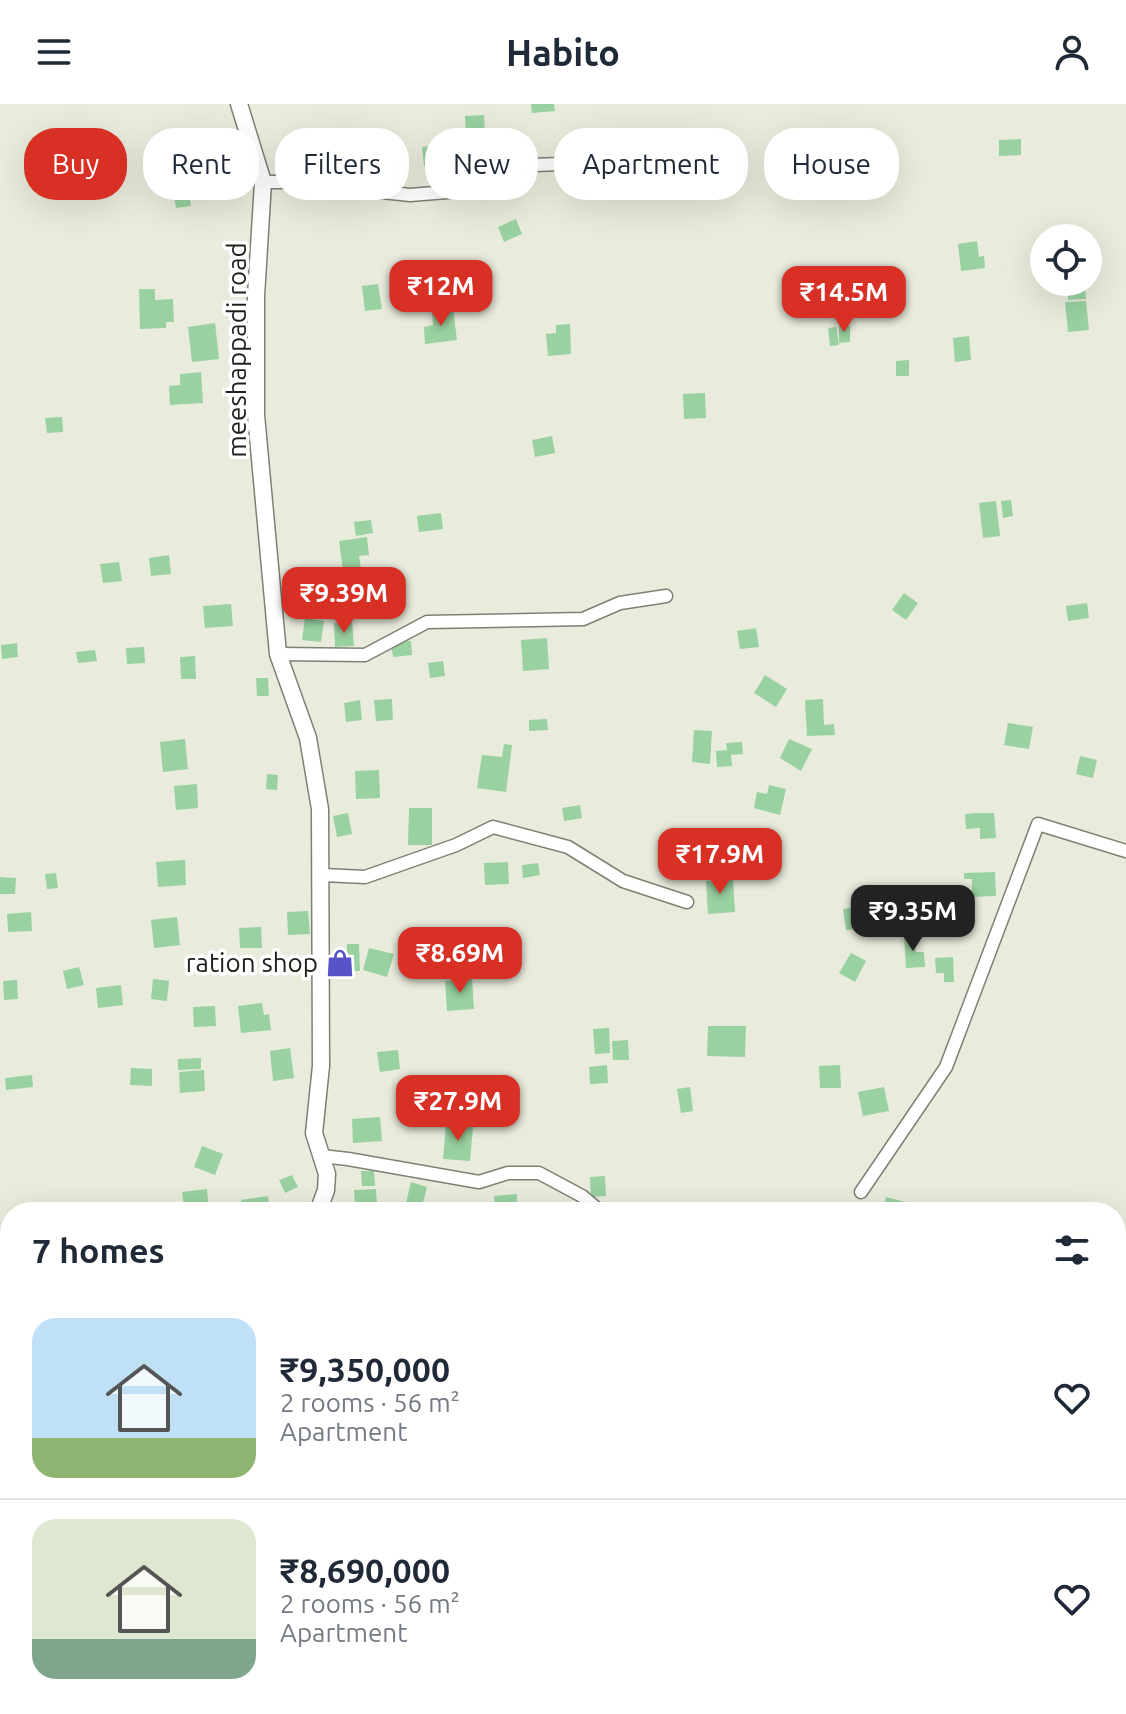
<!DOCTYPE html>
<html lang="en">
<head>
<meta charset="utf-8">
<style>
  :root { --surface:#fff; --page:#f2f2f3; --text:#1f2937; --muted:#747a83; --line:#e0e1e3; --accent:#d93025 }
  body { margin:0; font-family:Ubuntu,sans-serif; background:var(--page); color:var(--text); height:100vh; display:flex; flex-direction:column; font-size:30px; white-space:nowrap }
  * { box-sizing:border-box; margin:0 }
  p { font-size:26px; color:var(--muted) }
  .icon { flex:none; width:44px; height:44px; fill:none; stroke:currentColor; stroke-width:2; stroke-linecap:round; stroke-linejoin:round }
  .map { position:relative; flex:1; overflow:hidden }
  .drawer { position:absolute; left:0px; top:1098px; width:1126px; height:512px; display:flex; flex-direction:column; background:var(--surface); border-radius:32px 32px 0 0; box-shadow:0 8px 32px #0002 }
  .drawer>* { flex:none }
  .top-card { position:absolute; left:24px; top:24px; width:1078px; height:72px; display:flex; gap:16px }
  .tools { position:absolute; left:1030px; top:120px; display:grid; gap:16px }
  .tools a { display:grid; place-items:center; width:72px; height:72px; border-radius:50%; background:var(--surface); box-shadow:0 8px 32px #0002; font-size:40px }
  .price { position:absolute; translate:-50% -68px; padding:0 18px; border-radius:16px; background:var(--accent); color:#fff; font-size:26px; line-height:52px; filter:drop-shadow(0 2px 4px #0008) }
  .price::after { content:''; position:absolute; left:50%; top:48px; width:24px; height:18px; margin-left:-12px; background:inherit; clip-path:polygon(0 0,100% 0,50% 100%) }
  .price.current { background:#222; color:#fff }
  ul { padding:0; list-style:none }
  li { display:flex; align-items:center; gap:24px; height:200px; padding:0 32px }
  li+li { border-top:2px solid var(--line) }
  li span { display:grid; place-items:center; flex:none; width:224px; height:160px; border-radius:24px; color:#555 }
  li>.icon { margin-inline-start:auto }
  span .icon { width:96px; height:96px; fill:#fffc; stroke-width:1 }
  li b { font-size:34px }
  h2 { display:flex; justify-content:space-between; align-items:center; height:96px; padding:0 32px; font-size:34px }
  .pill { padding:0 28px; border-radius:32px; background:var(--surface); box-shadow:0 8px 32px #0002; font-size:28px; line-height:72px }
  .pill.current { background:var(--accent); color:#fff }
  header { display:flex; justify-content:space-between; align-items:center; height:104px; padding:0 32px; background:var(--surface); font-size:36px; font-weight:600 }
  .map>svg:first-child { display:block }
  .building { fill:#99d1a0 }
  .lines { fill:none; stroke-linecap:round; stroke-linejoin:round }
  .minor-casing { stroke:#7e8172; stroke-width:15 }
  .tertiary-casing { stroke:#7e8172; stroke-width:19 }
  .minor { stroke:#fff; stroke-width:12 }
  .tertiary { stroke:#fff; stroke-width:16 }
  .labels { text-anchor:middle; stroke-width:7; stroke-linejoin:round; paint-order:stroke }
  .street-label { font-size:26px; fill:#1e1f19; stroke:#fff }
  .poi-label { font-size:26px; fill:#1e1f19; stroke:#fff; text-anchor:end }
</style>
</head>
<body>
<header><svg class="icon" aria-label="menu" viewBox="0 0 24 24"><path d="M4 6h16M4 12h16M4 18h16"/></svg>Habito<svg class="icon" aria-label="person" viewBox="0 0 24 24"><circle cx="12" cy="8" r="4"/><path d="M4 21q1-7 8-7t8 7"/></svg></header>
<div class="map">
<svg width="1126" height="1610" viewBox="0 0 1126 1610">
  <rect width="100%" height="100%" fill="#e9ecdc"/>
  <!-- building -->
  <g class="building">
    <path d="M531 0H554L555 7 532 9Z"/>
    <path d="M484 11 485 33 466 34 465 12Z"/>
    <path d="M1021 35V51L999 52V36Z"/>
    <path d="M457 39 460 58 424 62 422 43Z"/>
    <path d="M317 56 320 72 304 75 302 58Z"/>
    <path d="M383 57V63L393 62 395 77 370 80 367 59Z"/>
    <path d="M202 67 210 89 193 95 186 72Z"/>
    <path d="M189 90 191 102 176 104 174 92Z"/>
    <path d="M516 115 522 130 504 138 498 123Z"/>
    <path d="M977 137 979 153 984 152 985 164 961 167 958 140Z"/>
    <path d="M378 180 382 205 365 207 362 182Z"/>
    <path d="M1068 181H1085L1086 195 1068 196Z"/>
    <path d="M139 185H155V196L173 195 174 218H166V224L140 225Z"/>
    <path d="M1086 197 1089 226 1068 228 1065 198Z"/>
    <path d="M453 205 457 236 425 240 424 223 433 221 432 208Z"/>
    <path d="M215 219 219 255 192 258 188 223Z"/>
    <path d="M570 220 571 250 548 252 546 230 556 229V221Z"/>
    <path d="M839 222H850V238L839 239Z"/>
    <path d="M836 223 839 241 830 242 828 224Z"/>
    <path d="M969 232 971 256 955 258 953 234Z"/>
    <path d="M909 256V272H896V257Z"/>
    <path d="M201 268 203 299 170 301 169 282 180 281V270Z"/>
    <path d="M705 289 706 314 684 315 683 290Z"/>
    <path d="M62 313 63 328 47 329 45 314Z"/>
    <path d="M552 332 555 349 535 353 532 336Z"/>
    <path d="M1011 396 1013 412 1003 414 1001 397Z"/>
    <path d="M996 397 1000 432 983 434 979 399Z"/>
    <path d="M441 409 443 425 419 428 417 412Z"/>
    <path d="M371 416 373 429 356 432 354 418Z"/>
    <path d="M367 433 369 451 359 452 361 465 343 467 339 437Z"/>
    <path d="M169 451 171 470 151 472 149 454Z"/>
    <path d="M119 458 122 477 103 479 100 460Z"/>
    <path d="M315 477 318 496 308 498 304 479Z"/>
    <path d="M904 489 918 499 906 516 892 506Z"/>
    <path d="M1087 499 1089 514 1068 517 1066 502Z"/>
    <path d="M231 500 233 522 205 524 203 502Z"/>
    <path d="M305 514 324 517 321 538 302 536Z"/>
    <path d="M352 518 354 542 335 543 334 519Z"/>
    <path d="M756 524 759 543 740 545 737 527Z"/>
    <path d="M547 534 549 565 523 567 521 536Z"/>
    <path d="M411 537 412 551 393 553 391 538Z"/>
    <path d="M17 539 18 553 2 555 1 541Z"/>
    <path d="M144 543 145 559 127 560 126 544Z"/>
    <path d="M95 546 97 557 78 559 76 548Z"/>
    <path d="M195 552 196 575H181L180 553Z"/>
    <path d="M443 557 445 572 430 574 428 559Z"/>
    <path d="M765 571 787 585 776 603 754 589Z"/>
    <path d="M256 574H268L269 592H257Z"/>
    <path d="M392 595 393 616 376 617 374 596Z"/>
    <path d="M823 595 824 621 834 620 835 631 807 632 805 596Z"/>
    <path d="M360 596 362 616 346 618 344 599Z"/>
    <path d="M547 615 548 626 529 627V616Z"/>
    <path d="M1008 619 1033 623 1029 645 1004 641Z"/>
    <path d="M694 626 712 627 710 660 692 658Z"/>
    <path d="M185 635 188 665 163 668 160 638Z"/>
    <path d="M789 635 812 645 801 667 780 654Z"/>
    <path d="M742 638 743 650 731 651 732 662 717 663 716 647 727 646 726 639Z"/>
    <path d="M504 640 512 641 506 688 477 684 482 651 502 653Z"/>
    <path d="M1080 652 1097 656 1093 674 1076 670Z"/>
    <path d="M379 666 380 694 356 695 355 667Z"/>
    <path d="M267 670 278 671 277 686 266 685Z"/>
    <path d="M197 680 198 704 176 706 174 682Z"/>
    <path d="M769 681 786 685 780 711 754 704 757 688 767 690Z"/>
    <path d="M580 701 582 714 564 717 562 704Z"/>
    <path d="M409 704H432V741H408Z"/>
    <path d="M348 709 352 730 337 733 333 712Z"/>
    <path d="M977 709H994L996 734 980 735V724L966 725 965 710Z"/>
    <path d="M185 756 186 781 158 783 156 758Z"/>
    <path d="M508 758 509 780 485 781 484 759Z"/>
    <path d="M538 759 540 771 523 774 522 761Z"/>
    <path d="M995 768 996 792 972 793V775H964V769Z"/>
    <path d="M56 769 58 784 47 785 45 770Z"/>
    <path d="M0 773 16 774 15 790H0Z"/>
    <path d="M733 775 735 808 708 810 706 777Z"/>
    <path d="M869 801 872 823 846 826 843 805Z"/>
    <path d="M308 807 310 830 288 831 287 808Z"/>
    <path d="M31 808 32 827 8 828 7 810Z"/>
    <path d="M177 813 180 841 154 844 151 816Z"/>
    <path d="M261 823 262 844H240L239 824Z"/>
    <path d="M915 830 916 848H924L925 863 906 864 904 831Z"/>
    <path d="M347 840H359L360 867H347Z"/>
    <path d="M369 844 394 850 387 873 363 866Z"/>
    <path d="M851 849 866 857 855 878 839 869Z"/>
    <path d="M953 853 954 878H944V869H936L935 854Z"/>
    <path d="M79 863 84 881 67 885 63 867Z"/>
    <path d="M153 875 169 877 167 897 151 895Z"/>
    <path d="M472 875 474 905 447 907 445 877Z"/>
    <path d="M17 876 18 895 4 896 3 877Z"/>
    <path d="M121 881 123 901 98 904 96 884Z"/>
    <path d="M262 899 264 911 269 910 271 926 241 929 238 902Z"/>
    <path d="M215 902 216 922 194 923 193 903Z"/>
    <path d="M708 922H746L745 953 707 952Z"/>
    <path d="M609 924 610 949 595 950 593 925Z"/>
    <path d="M628 936 629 956H613L612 937Z"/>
    <path d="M290 944 294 974 273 977 270 947Z"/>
    <path d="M398 946 400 965 380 968 377 948Z"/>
    <path d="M201 954V965L178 966V955Z"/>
    <path d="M607 961 608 979 590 980 589 963Z"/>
    <path d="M840 961 841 984H820L819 962Z"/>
    <path d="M131 964 152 965V982L130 981Z"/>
    <path d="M204 966 205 987 180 989 179 968Z"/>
    <path d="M32 971 33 983 6 986 5 974Z"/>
    <path d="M690 983 693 1007 681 1009 677 985Z"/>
    <path d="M884 983 889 1007 863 1012 858 988Z"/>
    <path d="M380 1013 382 1037 353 1039 352 1015Z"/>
    <path d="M446 1021 473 1023 470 1057 443 1055Z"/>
    <path d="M202 1042 223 1050 215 1071 194 1063Z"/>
    <path d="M361 1067H374L375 1082H362Z"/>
    <path d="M292 1071 298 1083 285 1089 279 1076Z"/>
    <path d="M605 1072 606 1092 591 1093 590 1073Z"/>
    <path d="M411 1078 427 1083 421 1107 405 1103Z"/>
    <path d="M207 1085 209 1108H185L182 1088Z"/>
    <path d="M376 1085 377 1101 355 1102 354 1086Z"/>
    <path d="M517 1090V1101L504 1102V1108H495L494 1092Z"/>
    <path d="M268 1092 270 1108H242L241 1096Z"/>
    <path d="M886 1093 910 1099 908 1108H883Z"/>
    <path d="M241 1600H263L264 1605 243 1610Z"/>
  </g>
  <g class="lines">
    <defs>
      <g id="minor">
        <path d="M263 78H287L410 91 472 86 487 63 559 60 607 40"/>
        <path d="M278 550 365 551 427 518 583 515 620 499 666 492"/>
        <path d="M323 771 365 773 456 741 493 723 568 743 623 777 687 798"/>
        <path d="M322 1052 348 1055 479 1078 508 1069H539L582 1092 601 1108"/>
        <path d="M861 1088 946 963 1038 720 1126 747"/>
        <path d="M0 1156 10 1154"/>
      </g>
      <g id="tertiary">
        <path d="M239 0 263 78 256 192V311L278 550 308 634 320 705 321 962 314 1029 327 1070 326 1086 318 1108"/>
        <path d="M315 1600 316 1610"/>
      </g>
    </defs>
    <!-- minor casing -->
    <use href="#minor" class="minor-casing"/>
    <!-- tertiary casing -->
    <use href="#tertiary" class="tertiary-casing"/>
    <!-- minor -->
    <use href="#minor" class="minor"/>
    <!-- tertiary -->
    <use href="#tertiary" class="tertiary"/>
  </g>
  <!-- icons -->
  <defs>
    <symbol id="shop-bare" viewBox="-9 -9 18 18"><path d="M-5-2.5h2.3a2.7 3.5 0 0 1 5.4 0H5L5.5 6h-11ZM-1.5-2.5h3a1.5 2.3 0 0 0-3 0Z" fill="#5852c9" stroke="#fff" stroke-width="2.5" paint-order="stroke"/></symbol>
  </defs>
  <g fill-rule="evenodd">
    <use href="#shop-bare" x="320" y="839" width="40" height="40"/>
  </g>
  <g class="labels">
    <!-- street labels -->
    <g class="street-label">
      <text transform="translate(237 246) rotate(-90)" y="9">meeshappadi road</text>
    </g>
    <!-- poi labels -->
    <g class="poi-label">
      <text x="318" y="868">ration shop</text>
    </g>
  </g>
</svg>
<div class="tools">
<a><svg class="icon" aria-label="locate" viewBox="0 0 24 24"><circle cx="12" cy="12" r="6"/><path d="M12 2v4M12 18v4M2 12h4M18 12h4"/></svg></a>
</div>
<b class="price" style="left:441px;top:224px">₹12M</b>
<b class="price" style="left:844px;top:230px">₹14.5M</b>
<b class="price" style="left:344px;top:531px">₹9.39M</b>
<b class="price" style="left:720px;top:792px">₹17.9M</b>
<b class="price current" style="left:913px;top:849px">₹9.35M</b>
<b class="price" style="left:460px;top:891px">₹8.69M</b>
<b class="price" style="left:458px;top:1039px">₹27.9M</b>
<div class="top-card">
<a class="pill current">Buy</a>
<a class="pill">Rent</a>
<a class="pill">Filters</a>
<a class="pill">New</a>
<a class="pill">Apartment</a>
<a class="pill">House</a>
</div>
<section class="drawer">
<h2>7 homes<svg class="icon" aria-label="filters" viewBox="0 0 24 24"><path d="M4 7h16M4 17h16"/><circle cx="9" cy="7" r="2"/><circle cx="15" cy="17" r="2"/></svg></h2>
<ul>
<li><span style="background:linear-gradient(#bfe0f5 75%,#8fb573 0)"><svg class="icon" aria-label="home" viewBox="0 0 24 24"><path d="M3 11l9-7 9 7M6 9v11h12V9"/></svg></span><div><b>₹9,350,000</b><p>2 rooms · 56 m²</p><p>Apartment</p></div><svg class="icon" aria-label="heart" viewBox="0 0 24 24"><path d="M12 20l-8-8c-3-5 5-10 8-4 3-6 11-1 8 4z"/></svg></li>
<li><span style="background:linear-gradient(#dfe7d0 75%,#7fa58c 0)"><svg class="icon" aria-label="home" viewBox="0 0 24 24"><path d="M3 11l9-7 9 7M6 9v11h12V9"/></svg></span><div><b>₹8,690,000</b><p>2 rooms · 56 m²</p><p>Apartment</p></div><svg class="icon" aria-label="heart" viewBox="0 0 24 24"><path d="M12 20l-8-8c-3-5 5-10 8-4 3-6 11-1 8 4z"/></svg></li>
</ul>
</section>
</div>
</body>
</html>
